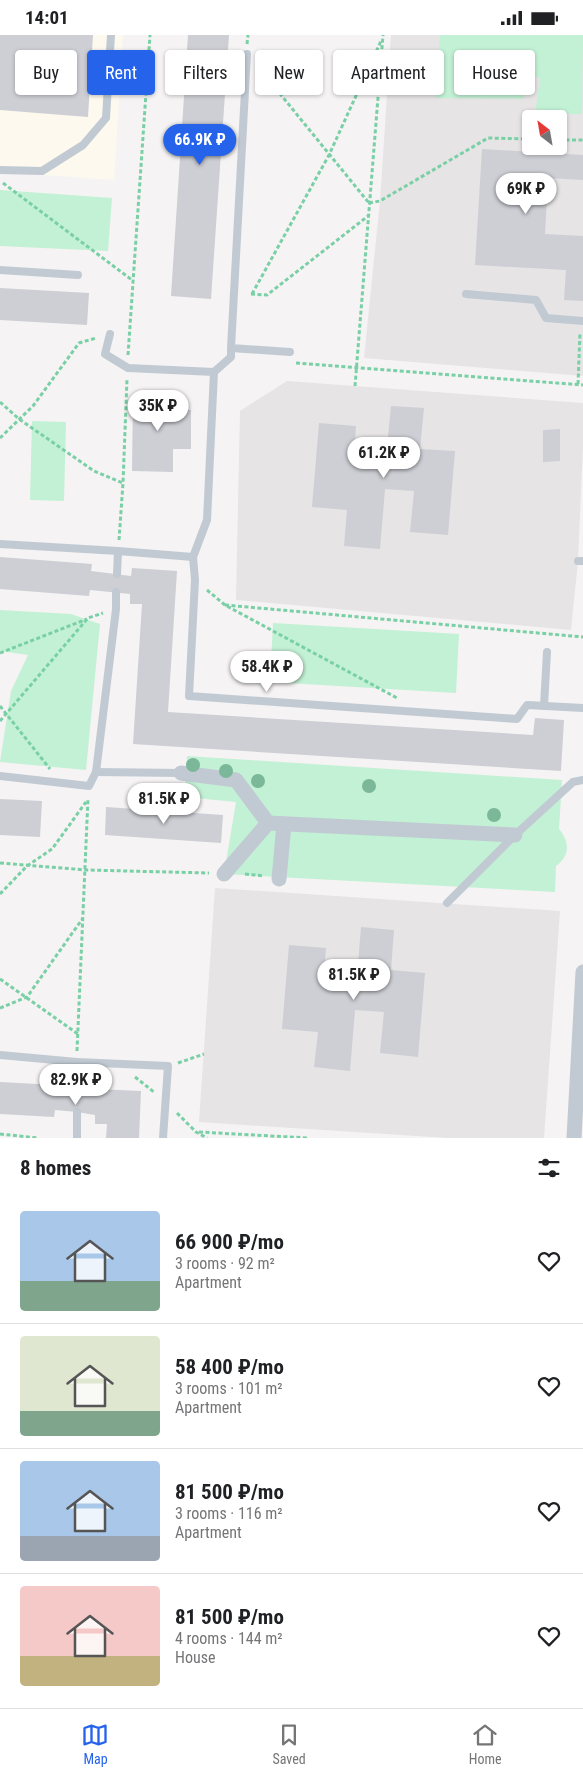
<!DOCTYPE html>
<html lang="en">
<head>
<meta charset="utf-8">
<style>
  :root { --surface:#fff; --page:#f2f2f2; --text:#202124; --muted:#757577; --line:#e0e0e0; --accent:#2563eb }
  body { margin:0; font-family:"Roboto Condensed",sans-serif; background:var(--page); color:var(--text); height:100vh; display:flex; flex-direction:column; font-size:19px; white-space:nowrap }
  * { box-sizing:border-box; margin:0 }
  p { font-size:16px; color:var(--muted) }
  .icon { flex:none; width:28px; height:28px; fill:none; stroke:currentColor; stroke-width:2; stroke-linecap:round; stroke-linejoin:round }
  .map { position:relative; height:1103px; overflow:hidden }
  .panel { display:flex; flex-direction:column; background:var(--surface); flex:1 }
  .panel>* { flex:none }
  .hud { position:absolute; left:15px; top:15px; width:554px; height:45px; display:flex; gap:10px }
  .needle { width:32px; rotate:329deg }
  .tools { position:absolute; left:522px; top:75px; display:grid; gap:10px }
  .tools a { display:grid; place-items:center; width:45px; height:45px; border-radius:5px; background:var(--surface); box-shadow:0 1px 4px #0004; font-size:25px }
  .price { position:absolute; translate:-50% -42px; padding:0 11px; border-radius:18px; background:#fff; color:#222; font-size:16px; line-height:32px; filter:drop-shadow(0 1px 2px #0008) }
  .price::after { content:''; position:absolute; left:50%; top:30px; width:15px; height:11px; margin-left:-8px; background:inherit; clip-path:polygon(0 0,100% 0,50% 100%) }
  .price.current { background:var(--accent); color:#fff }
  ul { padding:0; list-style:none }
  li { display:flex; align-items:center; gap:15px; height:125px; padding:0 20px }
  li+li { border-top:1px solid var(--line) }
  li span { display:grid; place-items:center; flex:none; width:140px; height:100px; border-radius:5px; color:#555 }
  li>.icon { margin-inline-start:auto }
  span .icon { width:60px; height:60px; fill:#fffc; stroke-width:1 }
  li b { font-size:21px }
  h2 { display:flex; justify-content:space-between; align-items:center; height:60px; padding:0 20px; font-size:21px }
  .chip { padding:0 18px; border-radius:5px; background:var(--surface); box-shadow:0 1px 4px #0004; font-size:18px; line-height:45px }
  .chip.current { background:var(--accent); color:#fff }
  .status { display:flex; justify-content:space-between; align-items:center; height:35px; padding:0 25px; background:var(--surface); direction:ltr }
  .status svg { height:14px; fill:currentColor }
  .dock { display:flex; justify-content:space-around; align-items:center; height:70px; border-top:1px solid var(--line); background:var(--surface); font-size:14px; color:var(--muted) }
  .dock a { display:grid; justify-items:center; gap:2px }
  .dock .current { color:var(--accent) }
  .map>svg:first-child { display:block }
  .commercial { fill:#fdf9ef }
  .education { fill:#e6e4e5; fill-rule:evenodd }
  .green { fill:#c3f1d5 }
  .building { fill:#cdcfd5 }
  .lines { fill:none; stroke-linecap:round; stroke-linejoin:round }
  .path { stroke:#7ad0a6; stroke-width:3; stroke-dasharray:4 2.5; stroke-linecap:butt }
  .lane { stroke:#c1cad2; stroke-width:8 }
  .street { stroke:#c1cad2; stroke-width:15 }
  .tree { fill:#7bb799 }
</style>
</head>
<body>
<div class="status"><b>14:01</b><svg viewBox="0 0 49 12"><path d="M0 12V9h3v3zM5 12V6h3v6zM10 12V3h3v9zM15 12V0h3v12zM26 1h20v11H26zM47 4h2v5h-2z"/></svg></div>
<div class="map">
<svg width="583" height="1103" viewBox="0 0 583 1103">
  <rect width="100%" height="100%" fill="#f5f3f3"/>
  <!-- commercial -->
  <path class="commercial" d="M0 0H123L114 145 0 137Z"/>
  <!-- education -->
  <g class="education">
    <path d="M391 0H583V341L364 323 380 166ZM531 84H559V111H531Z"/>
    <path d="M287 346 583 368V410L578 526 571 595 236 565 240 376Z"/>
    <path d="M215 853 560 876 544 1103H448L199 1087Z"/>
  </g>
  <!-- green -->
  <g class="green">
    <path d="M440 0H583L582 79H535L540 43 526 39 524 64 436 63Z"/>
    <path d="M0 155 112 163 108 216 0 211Z"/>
    <path d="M32 386 66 387 64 466 30 465Z"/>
    <path d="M0 575 71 579 100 589 86 735 0 727 11 656 28 620 0 616Z"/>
    <path d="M273 588 459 599 456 658 270 647Z"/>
    <path d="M187 721 562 745 559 794C570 807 570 821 556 831L555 857 224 839 236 767 185 762Z"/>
  </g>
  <!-- building -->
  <g class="building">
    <path d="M0 0H93L88 82 0 75Z"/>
    <path d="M188 0H229L211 264 171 261Z"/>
    <path d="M482 114 583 120V145L548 143 545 199 583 201V266L564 265 566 235 475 230Z"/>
    <path d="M0 253 89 258 87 290 0 285Z"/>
    <path d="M133 359 178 360 177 374 191 375V414H173V437L132 436Z"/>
    <path d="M391 371 424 373 420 414 455 416 448 500 410 497 414 456 385 454 380 514 344 511 347 475 312 472 319 388 356 391 353 430 385 433Z"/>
    <path d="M560 394V426L543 427V395Z"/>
    <path d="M0 522 92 529 91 536 131 541 132 533 177 536 168 677 533 700 535 683 564 685 561 736 133 709 142 569H130V559L90 555 89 561 0 554Z"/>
    <path d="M0 764 42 766 40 802 0 800Z"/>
    <path d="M106 772 223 780 221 808 105 800Z"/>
    <path d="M361 892 394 895 391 935 425 938 418 1022 380 1018 384 977 355 975 350 1036 314 1032 318 997 282 994 289 910 326 913 323 951 356 954Z"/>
    <path d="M0 1047 56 1050V1056L96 1060V1054L141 1056 139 1103H106L107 1089H95V1080L77 1077 55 1075 54 1082 0 1079Z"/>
  </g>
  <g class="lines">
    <!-- path -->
    <g class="path">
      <path d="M247 9 248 0"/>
      <path d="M259 33 369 168"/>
      <path d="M559 105H583"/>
      <path d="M3 148 132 245"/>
      <path d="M369 168 380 166 488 103 531 104"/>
      <path d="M251 259 267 260 368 181"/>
      <path d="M252 259 329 120 381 6"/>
      <path d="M128 320 150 0"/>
      <path d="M296 328 583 350"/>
      <path d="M578 349 580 298"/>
      <path d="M355 351 383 0"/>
      <path d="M0 367 19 384 94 436 123 448"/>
      <path d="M0 403 33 371 79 308 96 303"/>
      <path d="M119 505 123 448 127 344"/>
      <path d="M207 555 225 570 397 663"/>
      <path d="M225 570 583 602"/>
      <path d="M0 618 87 584"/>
      <path d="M0 671 50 734"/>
      <path d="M0 686 88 583 103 578"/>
      <path d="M0 828 86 835 209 838"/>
      <path d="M245 839 264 841"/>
      <path d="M0 859 27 831 52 814 86 767"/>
      <path d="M0 944 78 999"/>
      <path d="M0 973 27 962 83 883"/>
      <path d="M77 1016 88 763"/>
      <path d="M178 1028 204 1019"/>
      <path d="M135 1042 154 1057"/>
      <path d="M177 1078 196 1097 207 1103"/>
      <path d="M199 1097 308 1103"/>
      <path d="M0 1099 38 1103"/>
    </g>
    <!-- lane -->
    <g class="lane">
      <path d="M247 19 231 313 290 317"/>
      <path d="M0 135 42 136 83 110 106 83 111 0"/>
      <path d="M0 235 78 240"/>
      <path d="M466 259 536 265 546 283 583 286"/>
      <path d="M110 299 105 319 128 333 214 337 231 322V313"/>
      <path d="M0 509 118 516 193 522 195 545 189 661 517 684 527 670 583 673"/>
      <path d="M193 522 207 485 214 337"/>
      <path d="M578 526H583"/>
      <path d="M117 539 118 516"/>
      <path d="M544 671 547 617"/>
      <path d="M96 737 181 738"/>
      <path d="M0 741 89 751 96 737 116 574V557"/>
      <path d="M447 868 515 800 573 747 583 745"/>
      <path d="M0 1020 77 1027 168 1031 163 1103"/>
      <path d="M77 1027 78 1058"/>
      <path d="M77 1103V1077"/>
    </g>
    <!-- street -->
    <g class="street">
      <path d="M181 738 236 745 268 788 515 800"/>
      <path d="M224 839 268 788"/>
      <path d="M279 844 284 789"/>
      <path d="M574 1103 583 937"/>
    </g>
  </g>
  <!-- trees -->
  <g class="tree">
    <circle cx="193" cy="730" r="7"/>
    <circle cx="226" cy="736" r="7"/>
    <circle cx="258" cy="746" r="7"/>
    <circle cx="369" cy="751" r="7"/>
    <circle cx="494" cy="780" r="7"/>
  </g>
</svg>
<div class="tools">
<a><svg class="needle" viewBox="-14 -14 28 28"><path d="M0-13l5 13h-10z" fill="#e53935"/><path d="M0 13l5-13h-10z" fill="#757577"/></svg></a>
</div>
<b class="price current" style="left:200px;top:131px">66.9K ₽</b>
<b class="price" style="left:526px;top:180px">69K ₽</b>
<b class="price" style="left:158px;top:397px">35K ₽</b>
<b class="price" style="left:384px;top:444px">61.2K ₽</b>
<b class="price" style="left:267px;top:658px">58.4K ₽</b>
<b class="price" style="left:164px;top:790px">81.5K ₽</b>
<b class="price" style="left:354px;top:966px">81.5K ₽</b>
<b class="price" style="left:76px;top:1071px">82.9K ₽</b>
<div class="hud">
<a class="chip">Buy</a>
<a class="chip current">Rent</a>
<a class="chip">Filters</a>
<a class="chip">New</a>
<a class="chip">Apartment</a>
<a class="chip">House</a>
</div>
</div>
<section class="panel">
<h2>8 homes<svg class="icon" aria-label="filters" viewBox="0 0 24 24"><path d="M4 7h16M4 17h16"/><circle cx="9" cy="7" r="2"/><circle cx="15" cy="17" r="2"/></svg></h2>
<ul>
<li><span style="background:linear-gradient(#a9c7e8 70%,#7fa58c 0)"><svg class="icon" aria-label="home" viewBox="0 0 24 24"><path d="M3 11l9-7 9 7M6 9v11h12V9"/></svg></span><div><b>66 900 ₽/mo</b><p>3 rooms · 92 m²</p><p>Apartment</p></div><svg class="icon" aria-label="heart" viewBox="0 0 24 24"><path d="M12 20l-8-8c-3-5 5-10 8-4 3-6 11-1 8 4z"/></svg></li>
<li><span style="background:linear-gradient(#dfe7d0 75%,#7fa58c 0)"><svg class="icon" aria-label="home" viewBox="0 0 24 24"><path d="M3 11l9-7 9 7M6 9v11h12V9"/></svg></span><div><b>58 400 ₽/mo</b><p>3 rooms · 101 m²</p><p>Apartment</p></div><svg class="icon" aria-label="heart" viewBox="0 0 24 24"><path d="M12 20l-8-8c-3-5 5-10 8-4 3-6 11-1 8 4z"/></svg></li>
<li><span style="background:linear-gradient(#a9c7e8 75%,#9aa5b1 0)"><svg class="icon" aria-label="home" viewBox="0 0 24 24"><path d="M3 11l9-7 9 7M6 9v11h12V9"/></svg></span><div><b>81 500 ₽/mo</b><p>3 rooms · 116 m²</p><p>Apartment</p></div><svg class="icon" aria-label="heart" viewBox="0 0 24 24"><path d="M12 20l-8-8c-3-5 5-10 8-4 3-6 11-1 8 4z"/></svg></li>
<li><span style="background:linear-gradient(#f6c9c9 70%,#c2b280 0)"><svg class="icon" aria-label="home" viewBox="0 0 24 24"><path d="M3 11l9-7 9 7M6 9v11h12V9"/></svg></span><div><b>81 500 ₽/mo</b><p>4 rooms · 144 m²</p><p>House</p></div><svg class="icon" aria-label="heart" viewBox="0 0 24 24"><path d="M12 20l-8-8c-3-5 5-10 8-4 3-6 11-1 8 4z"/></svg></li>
</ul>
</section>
<nav class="dock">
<a class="current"><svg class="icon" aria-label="map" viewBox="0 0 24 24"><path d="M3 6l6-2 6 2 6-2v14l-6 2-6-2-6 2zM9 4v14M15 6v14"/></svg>Map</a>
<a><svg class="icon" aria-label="saved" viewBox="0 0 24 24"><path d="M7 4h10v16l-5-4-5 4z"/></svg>Saved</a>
<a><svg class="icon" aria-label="home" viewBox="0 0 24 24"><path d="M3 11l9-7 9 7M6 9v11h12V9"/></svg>Home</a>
</nav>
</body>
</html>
